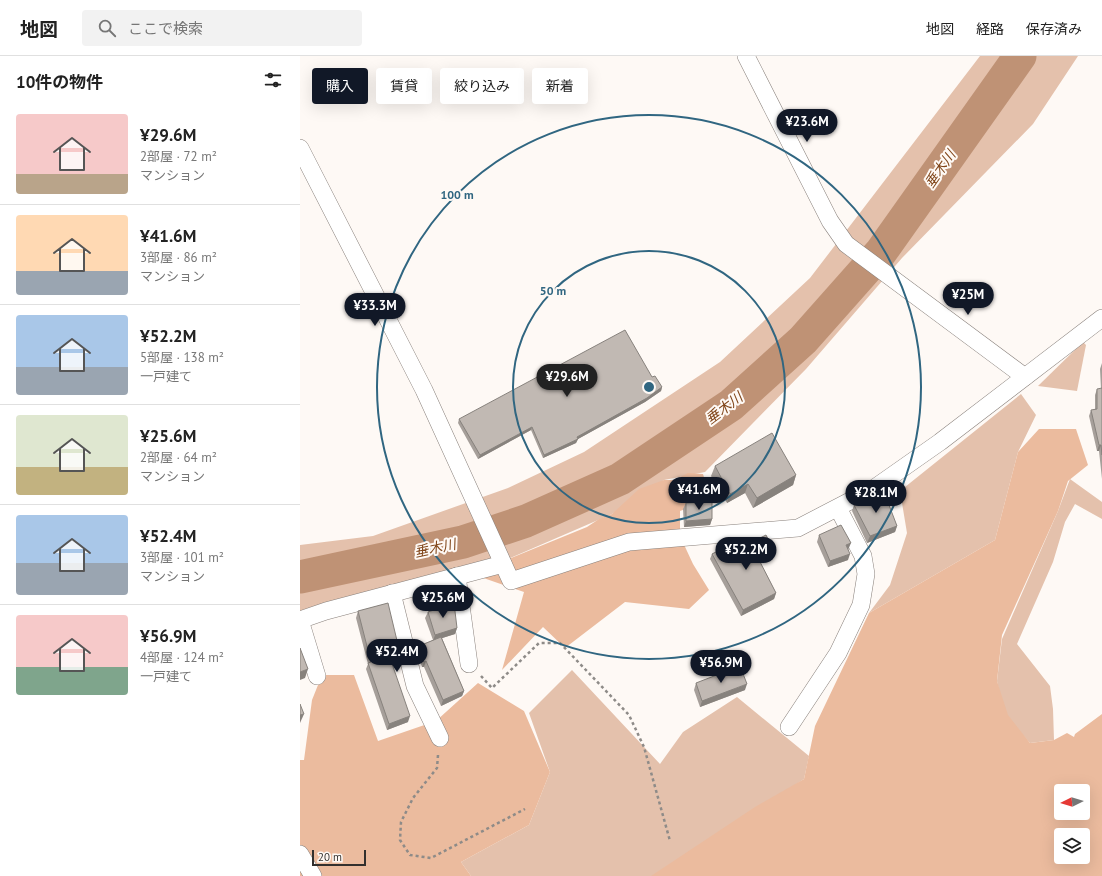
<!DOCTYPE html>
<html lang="ja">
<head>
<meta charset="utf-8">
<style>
  :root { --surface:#fff; --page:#f2f2f2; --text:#222; --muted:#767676; --line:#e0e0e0; --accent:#111827 }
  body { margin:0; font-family:"PT Sans","Noto Sans JP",sans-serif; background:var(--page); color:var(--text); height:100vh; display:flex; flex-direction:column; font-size:15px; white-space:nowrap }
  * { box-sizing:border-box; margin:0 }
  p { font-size:13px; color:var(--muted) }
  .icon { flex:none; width:22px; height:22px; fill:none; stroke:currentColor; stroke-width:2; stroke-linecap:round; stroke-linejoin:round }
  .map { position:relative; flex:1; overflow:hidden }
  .side { display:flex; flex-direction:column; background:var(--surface); width:300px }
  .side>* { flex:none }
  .guide { position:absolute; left:12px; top:12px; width:380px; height:36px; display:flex; gap:8px }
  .needle { width:26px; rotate:265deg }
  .fabs { position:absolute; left:754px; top:728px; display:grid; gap:8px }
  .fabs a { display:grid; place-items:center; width:36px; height:36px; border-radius:4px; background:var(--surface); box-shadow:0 4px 16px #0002; font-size:20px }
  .scale { position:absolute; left:12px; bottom:10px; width:54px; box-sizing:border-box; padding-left:4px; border:2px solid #33302e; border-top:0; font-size:11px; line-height:14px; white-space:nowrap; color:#33302e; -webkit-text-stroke:3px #fef9f5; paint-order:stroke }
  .price { position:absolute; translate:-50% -34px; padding:0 9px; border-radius:14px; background:var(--accent); color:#fff; font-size:13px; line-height:26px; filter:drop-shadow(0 1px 2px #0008) }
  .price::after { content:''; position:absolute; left:50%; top:24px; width:12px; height:9px; margin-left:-6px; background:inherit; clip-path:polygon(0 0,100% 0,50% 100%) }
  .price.selected { background:#222; color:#fff }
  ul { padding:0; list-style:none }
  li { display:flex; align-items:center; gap:12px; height:100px; padding:0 16px }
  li+li { border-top:1px solid var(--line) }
  li span { display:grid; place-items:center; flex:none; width:112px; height:80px; border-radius:4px; color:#555 }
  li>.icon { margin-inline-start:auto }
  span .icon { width:48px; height:48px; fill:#fffc; stroke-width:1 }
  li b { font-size:17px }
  h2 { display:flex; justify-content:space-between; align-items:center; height:48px; padding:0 16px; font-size:17px }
  .chip { padding:0 14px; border-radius:4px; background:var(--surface); box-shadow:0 4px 16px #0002; font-size:14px; line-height:36px }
  .chip.selected { background:var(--accent); color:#fff }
  header { display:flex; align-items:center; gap:24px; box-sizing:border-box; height:56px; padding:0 20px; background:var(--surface); border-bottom:1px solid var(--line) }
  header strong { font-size:19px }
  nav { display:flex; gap:22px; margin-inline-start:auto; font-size:14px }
  .search { width:280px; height:36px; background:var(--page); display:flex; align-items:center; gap:10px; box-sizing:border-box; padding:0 14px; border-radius:4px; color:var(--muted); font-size:15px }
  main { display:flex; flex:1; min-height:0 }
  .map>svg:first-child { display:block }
  .green { fill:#e4c1ac }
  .forest { fill:#ebbb9e; fill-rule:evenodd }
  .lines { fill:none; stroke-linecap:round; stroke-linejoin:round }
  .river { stroke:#bf9275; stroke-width:33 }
  .minor-casing { stroke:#89817c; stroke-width:18 }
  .path { stroke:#8e8b88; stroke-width:2.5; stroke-dasharray:3 3; stroke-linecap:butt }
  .minor { stroke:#fff; stroke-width:17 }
  .wall { fill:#a69f9a }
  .shaded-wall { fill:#87827d }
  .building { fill:#c1b9b3; stroke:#87827d }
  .ring { fill:none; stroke:#306681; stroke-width:2 }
  .labels { text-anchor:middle; stroke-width:4; stroke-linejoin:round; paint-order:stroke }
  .water-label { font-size:14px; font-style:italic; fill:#81461a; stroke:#fef9f5 }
  .centre { fill:#306681; stroke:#fef9f5; stroke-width:2 }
  .ring-label { font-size:12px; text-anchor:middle; font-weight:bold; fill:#306681; stroke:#fef9f5; stroke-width:4; stroke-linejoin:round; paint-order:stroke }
</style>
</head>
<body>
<header>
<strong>地図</strong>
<div class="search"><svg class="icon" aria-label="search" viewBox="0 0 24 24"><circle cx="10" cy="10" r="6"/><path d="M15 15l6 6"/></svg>ここで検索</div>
<nav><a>地図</a><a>経路</a><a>保存済み</a></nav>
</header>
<main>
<section class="side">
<h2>10件の物件<svg class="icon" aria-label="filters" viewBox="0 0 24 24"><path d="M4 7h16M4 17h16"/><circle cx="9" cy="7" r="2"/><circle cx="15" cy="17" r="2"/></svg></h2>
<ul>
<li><span style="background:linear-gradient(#f6c9c9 75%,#b9a48a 0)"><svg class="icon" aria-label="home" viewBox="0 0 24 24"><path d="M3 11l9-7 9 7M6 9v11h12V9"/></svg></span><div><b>¥29.6M</b><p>2部屋 · 72 m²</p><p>マンション</p></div></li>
<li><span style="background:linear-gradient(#ffd9b3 70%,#9aa5b1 0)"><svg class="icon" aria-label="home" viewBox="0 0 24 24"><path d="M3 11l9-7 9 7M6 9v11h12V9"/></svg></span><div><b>¥41.6M</b><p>3部屋 · 86 m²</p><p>マンション</p></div></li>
<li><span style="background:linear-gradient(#a9c7e8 65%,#9aa5b1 0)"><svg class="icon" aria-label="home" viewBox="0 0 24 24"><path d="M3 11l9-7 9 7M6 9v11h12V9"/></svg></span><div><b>¥52.2M</b><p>5部屋 · 138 m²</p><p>一戸建て</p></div></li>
<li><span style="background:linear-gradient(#dfe7d0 65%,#c2b280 0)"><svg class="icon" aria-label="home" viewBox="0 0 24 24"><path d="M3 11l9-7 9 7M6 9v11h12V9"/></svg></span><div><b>¥25.6M</b><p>2部屋 · 64 m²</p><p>マンション</p></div></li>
<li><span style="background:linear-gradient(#a9c7e8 60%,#9aa5b1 0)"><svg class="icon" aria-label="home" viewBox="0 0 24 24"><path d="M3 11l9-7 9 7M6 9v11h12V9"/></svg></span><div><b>¥52.4M</b><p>3部屋 · 101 m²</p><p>マンション</p></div></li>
<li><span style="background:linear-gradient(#f6c9c9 65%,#7fa58c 0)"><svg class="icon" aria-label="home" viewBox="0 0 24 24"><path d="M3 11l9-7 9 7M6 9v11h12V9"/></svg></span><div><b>¥56.9M</b><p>4部屋 · 124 m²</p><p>一戸建て</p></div></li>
</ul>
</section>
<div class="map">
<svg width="802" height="820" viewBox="0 0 802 820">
  <rect width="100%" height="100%" fill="#fef9f5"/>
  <!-- green -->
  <g class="green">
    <path d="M680 0H778L733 68 602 202 506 313 405 416 364 424 312 458 176 517 0 565V489L73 480 208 432 284 396 420 306 510 222Z"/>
    <path d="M783 286 786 289 777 335 738 330Z"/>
    <path d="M721 338 736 359 718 396 695 484 569 557 590 529 607 477 600 435Z"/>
    <path d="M770 423 802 446V463L775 448 765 466 753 506 717 588 750 630 753 653 754 684 730 687 704 658 697 625 702 583 758 455Z"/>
    <path d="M272 614 360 708 383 676 437 641 509 700 504 723 358 820H171L161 806 229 769 250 716 229 657Z"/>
  </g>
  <!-- forest -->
  <g class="forest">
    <path d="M739 373H776L788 409 768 425 758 455 702 579 697 625 708 659 730 687 754 684 767 677 774 681 775 678 802 658V820H351L455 751 504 723 515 670 569 557 695 484 718 396ZM761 735H783V757H761ZM761 779H783V801H761Z"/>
    <path d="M388 417 403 418 411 444 380 455V480L393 508 409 534 389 553 325 546 265 592 243 571 202 614 224 536 172 518 287 471 299 463 312 458 339 433 364 424H374Z"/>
    <path d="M22 619H54L78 685 136 665 178 627 224 655 250 716 229 769 161 806 171 820H0V704H4L12 644Z"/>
  </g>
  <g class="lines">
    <!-- river -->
    <path class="river" d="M0 521 163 486 226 465 320 423 431 349 503 284 581 196 720 0"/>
    <defs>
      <g id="minor">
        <path d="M446 0 530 165 546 188 725 321"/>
        <path d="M0 92 124 334 211 525 329 486 498 472 573 433 640 386 802 262"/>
        <path d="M157 520 169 608"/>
        <path d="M92 537 115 630 140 682"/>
        <path d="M0 564 26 555 203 508"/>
        <path d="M0 564 17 620"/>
        <path d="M489 671 538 597 561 549 566 518 563 500 538 452"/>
        <path d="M0 798 13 820"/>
      </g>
    </defs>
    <!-- minor casing -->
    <use href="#minor" class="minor-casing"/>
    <!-- path -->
    <g class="path">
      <path d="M181 620 192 632 239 587H260L329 659 344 691 370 785"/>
      <path d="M138 699 137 712 113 742 101 766 100 784 110 799 131 802 225 753"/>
    </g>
    <!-- minor -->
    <use href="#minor" class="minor"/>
  </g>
  <!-- wall -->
  <g class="wall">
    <path d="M802 307V423L799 395H797L789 360 791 354H795V339L797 333H801L800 313Z"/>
    <path d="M352 321 362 331 361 335 345 346 278 383 276 387 243 402 231 374 178 403 158 367 159 363Z"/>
    <path d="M415 410 496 419 493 429 453 452 445 437 427 447 411 420Z"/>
    <path d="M386 447 412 463 410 469 384 471 383 453Z"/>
    <path d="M554 449 597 470 595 476 567 487 552 455Z"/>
    <path d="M519 479 548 494V504L528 511 517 486Z"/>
    <path d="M440 492 473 493 471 498 459 504 476 537 474 543 441 560 410 503 412 498Z"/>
    <path d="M58 555 99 593 97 599 90 601 108 666 87 674 66 613 68 608 56 562Z"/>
    <path d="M128 556 157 572 155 578 142 582 164 635 162 640 141 650 124 611H122L117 596 119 590 133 584 125 562Z"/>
    <path d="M396 627 445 634 400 651 394 634Z"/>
  </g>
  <!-- shaded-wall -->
  <g class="shaded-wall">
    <path d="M362 331 361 335 345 346 278 383 276 387 243 402 244 399 277 381Z"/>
    <path d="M232 371 231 374 178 403 180 399Z"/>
    <path d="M799 389H801L799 395H797Z"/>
    <path d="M496 419 493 429 453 452 457 442Z"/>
    <path d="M448 428 445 437 427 447 430 438Z"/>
    <path d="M412 463 410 469 384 471 386 465Z"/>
    <path d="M597 470 595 476 567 487 570 480Z"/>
    <path d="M551 487 548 494 546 489Z"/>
    <path d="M473 493 471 498 454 506 457 500Z"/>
    <path d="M550 498 548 504 528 511 530 505Z"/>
    <path d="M476 537 474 543 441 560 443 554Z"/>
    <path d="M157 572 155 578 133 585 135 579Z"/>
    <path d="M99 593 97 599 85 602 88 596Z"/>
    <path d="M126 605 124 611H122L124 606Z"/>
    <path d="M8 613 5 622 0 624V616Z"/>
    <path d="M447 628 445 634 400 651 402 645Z"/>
    <path d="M164 635 162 640 141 650 143 644Z"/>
    <path d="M4 658 0 667V659Z"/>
    <path d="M110 660 108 666 87 674 89 668Z"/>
  </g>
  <!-- building -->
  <g class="building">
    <path d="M325 274 352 321 355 320 362 331 347 342 277 381 278 383 244 399 232 371 180 399 159 363Z"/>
    <path d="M802 332V399L801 389H799L791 354 797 353V333Z"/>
    <path d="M472 377 496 419 457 442 448 428 430 438 415 410Z"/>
    <path d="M584 436 597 470 570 480 554 449Z"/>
    <path d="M412 446V463L386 465V447Z"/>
    <path d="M541 469 551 487 546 489 550 498 530 505 519 479Z"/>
    <path d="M466 479 473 493 457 500 476 537 443 554 412 498 437 485 440 492Z"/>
    <path d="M88 547 99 593 88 596 110 660 89 668 68 607 71 606 58 555Z"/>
    <path d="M154 547 157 572 135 579 128 556Z"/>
    <path d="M141 581 164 635 143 644 126 605 124 606 119 590Z"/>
    <path d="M0 592 8 613 0 616Z"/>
    <path d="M440 610 447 628 402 645 396 627Z"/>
    <path d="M0 648 4 658 0 659Z"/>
  </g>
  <!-- distance rings -->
  <g class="ring">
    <circle cx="349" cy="331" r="136"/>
    <circle cx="349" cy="331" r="272"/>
  </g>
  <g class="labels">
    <!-- water labels -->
    <g class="water-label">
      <text transform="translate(640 113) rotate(-55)" y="5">垂木川</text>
      <text transform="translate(424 352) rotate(-37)" y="5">垂木川</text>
      <text transform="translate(135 492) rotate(-12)" y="5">垂木川</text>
    </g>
  </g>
  <circle cx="349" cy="331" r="6" class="centre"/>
  <g class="ring-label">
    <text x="157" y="143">100 m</text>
    <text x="253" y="239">50 m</text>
  </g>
</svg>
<div class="fabs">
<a><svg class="needle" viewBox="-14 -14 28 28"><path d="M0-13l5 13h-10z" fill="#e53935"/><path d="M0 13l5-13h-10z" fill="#767676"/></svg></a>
<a><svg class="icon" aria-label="layers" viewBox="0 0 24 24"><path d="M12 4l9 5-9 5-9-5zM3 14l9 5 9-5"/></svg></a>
</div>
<div class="scale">20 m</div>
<b class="price" style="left:507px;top:87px">¥23.6M</b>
<b class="price" style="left:668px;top:260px">¥25M</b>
<b class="price" style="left:75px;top:271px">¥33.3M</b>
<b class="price selected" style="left:267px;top:342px">¥29.6M</b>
<b class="price" style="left:399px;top:455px">¥41.6M</b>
<b class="price" style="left:576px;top:458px">¥28.1M</b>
<b class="price" style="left:446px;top:515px">¥52.2M</b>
<b class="price" style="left:143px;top:563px">¥25.6M</b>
<b class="price" style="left:97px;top:617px">¥52.4M</b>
<b class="price" style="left:421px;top:628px">¥56.9M</b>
<div class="guide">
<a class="chip selected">購入</a>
<a class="chip">賃貸</a>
<a class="chip">絞り込み</a>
<a class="chip">新着</a>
</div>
</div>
</main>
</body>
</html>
